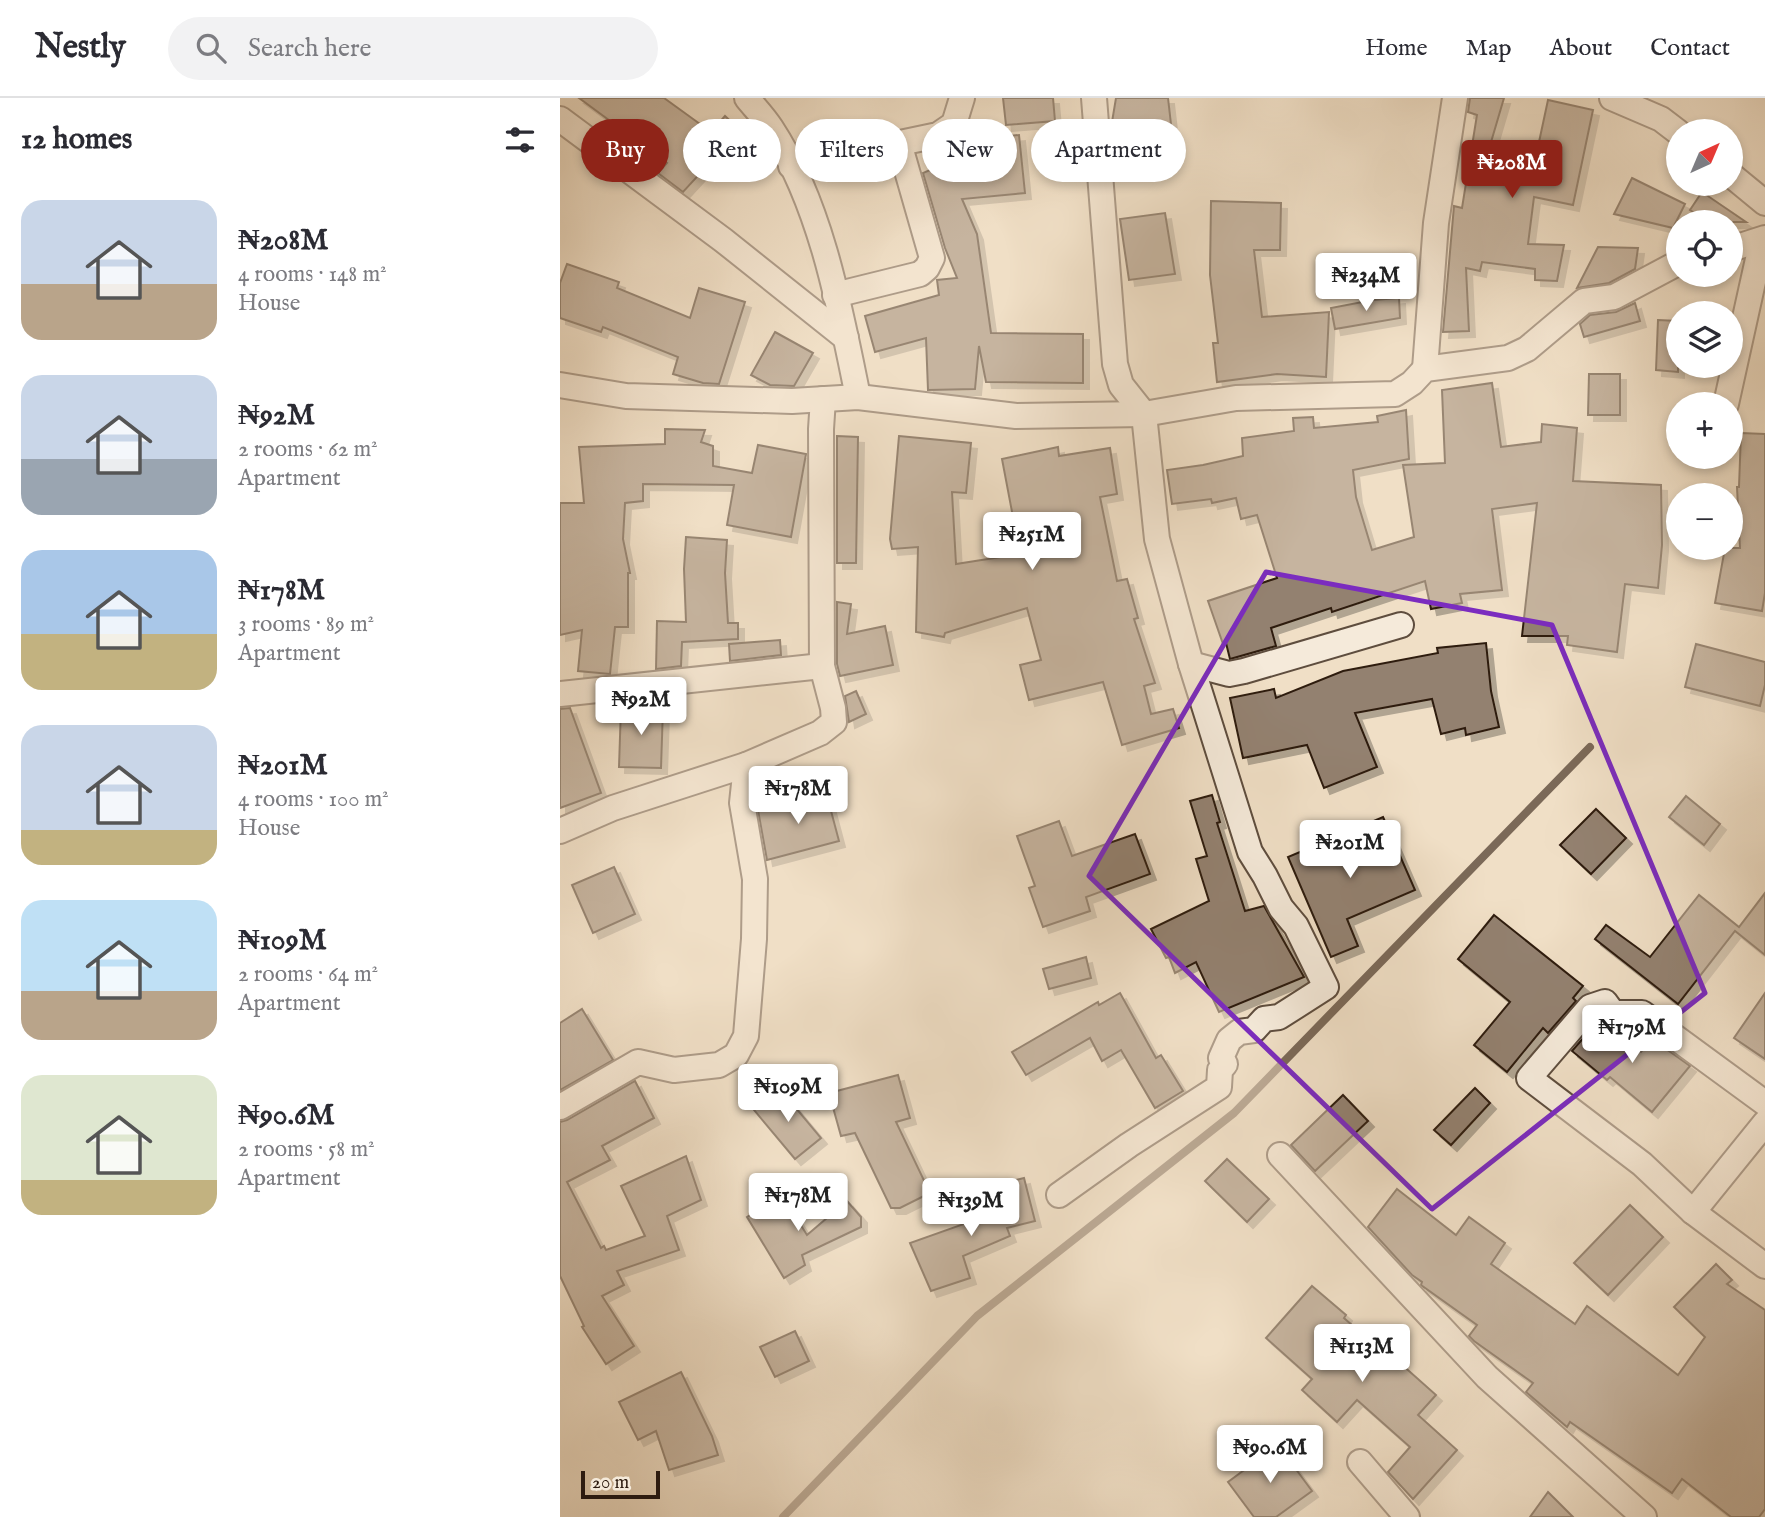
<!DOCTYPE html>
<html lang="en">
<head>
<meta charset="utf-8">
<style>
  :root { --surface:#fff; --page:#f2f2f3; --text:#2b2b33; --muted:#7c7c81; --line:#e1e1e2; --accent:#8f2418 }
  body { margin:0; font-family:"IM FELL English",serif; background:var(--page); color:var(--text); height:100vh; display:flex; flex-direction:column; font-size:26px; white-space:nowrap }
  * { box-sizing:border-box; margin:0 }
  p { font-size:23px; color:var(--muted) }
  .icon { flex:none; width:38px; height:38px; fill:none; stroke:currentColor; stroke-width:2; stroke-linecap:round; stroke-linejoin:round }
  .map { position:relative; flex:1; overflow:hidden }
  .details { display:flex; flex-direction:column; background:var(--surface); width:560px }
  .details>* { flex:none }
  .hud { position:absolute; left:21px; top:21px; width:665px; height:63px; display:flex; gap:14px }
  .needle { width:46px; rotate:44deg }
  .tools { position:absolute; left:1106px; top:21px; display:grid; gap:14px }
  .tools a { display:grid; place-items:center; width:77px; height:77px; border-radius:50%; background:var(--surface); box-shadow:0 4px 10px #0003; font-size:35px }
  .scale { position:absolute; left:21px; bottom:18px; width:79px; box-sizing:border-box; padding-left:7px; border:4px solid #2e1c10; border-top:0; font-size:19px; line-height:24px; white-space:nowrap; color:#2e1c10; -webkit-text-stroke:5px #f5eada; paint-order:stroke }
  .price { position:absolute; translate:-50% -60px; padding:0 16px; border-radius:7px; background:#fff; color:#222; font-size:23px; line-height:46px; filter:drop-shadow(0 2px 4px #0008) }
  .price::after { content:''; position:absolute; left:50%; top:42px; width:21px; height:16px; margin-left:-10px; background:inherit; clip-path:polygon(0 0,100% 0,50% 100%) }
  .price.current { background:var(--accent); color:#fff }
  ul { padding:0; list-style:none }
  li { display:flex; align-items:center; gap:21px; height:175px; padding:0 21px }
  li span { display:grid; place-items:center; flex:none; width:196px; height:140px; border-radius:21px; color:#555 }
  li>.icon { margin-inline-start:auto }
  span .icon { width:84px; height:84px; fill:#fffc; stroke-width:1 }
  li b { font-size:30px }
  h2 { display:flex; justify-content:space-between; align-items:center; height:84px; padding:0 21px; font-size:30px }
  .tag { padding:0 24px; border-radius:32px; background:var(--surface); box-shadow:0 4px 10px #0003; font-size:24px; line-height:63px }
  .tag.current { background:var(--accent); color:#fff }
  header { display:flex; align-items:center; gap:42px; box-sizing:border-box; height:98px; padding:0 35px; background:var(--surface); border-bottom:2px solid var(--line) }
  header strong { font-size:33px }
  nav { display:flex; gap:38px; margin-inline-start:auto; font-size:24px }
  .search { width:490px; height:63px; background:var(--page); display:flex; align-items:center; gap:18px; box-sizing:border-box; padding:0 24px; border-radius:38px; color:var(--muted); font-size:26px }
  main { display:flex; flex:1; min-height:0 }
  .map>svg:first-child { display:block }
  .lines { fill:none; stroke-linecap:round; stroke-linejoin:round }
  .stream { stroke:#7b6958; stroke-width:8 }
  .building { fill:#93816f; stroke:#2e1c10; stroke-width:2; filter:url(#shadow) }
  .minor-casing { stroke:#5e4d3e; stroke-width:28 }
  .minor { stroke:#f5eada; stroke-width:24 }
  .marked { fill:none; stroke:#7b2cbf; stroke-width:5; stroke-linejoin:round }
</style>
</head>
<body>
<header>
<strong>Nestly</strong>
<div class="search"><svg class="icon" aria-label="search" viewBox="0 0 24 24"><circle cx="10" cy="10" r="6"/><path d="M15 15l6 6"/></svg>Search here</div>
<nav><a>Home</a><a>Map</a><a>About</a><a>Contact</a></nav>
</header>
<main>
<section class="details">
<h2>12 homes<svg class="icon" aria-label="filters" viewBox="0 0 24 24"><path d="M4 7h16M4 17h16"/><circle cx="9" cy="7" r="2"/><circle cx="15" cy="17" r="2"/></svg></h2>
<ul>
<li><span style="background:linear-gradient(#c9d6e8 60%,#b9a48a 0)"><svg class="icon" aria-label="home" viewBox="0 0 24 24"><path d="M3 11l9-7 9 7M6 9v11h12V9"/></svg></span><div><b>₦208M</b><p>4 rooms · 148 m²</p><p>House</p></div></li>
<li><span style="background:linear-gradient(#c9d6e8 60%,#9aa5b1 0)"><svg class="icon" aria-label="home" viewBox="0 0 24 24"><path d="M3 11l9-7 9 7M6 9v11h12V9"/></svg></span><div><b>₦92M</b><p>2 rooms · 62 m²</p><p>Apartment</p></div></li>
<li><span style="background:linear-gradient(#a9c7e8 60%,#c2b280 0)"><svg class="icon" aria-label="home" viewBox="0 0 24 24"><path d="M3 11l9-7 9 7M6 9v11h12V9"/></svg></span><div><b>₦178M</b><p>3 rooms · 89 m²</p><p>Apartment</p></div></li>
<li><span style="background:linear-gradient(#c9d6e8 75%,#c2b280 0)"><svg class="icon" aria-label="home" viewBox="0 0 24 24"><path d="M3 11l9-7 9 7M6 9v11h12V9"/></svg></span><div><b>₦201M</b><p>4 rooms · 100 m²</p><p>House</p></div></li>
<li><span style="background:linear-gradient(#bfe0f5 65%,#b9a48a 0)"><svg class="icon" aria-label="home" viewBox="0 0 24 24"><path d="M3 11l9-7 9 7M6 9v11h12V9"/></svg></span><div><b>₦109M</b><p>2 rooms · 64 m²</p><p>Apartment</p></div></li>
<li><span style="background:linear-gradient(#dfe7d0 75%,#c2b280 0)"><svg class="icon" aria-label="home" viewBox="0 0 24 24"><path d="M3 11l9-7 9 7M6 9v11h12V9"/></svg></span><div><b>₦90.6M</b><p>2 rooms · 58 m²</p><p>Apartment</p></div></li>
</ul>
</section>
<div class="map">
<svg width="1205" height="1419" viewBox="0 0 1205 1419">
  <defs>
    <filter id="shadow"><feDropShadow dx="6" dy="6" stdDeviation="0" flood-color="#0004"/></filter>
  </defs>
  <rect width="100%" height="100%" fill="#f0dfc6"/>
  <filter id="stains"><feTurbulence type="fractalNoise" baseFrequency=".00286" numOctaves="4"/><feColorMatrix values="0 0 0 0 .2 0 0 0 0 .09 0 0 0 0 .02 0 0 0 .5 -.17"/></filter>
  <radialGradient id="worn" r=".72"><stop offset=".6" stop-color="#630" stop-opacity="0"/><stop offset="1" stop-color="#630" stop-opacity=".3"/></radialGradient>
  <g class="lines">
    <!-- stream -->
    <path class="stream" d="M223 1419 417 1218 674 1015 1030 649"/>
  </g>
  <!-- building -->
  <g class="building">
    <path d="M19 0H104L151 34 165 18 180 32 123 94 98 75 107 65Z"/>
    <path d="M443 0H493L495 23 446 27Z"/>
    <path d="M556 0H608L612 35 572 40 567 74 555 72 551 30Z"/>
    <path d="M910 0H944L929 51 976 58 988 2 1033 12 1013 107 974 99 968 146 1004 147 997 183 975 182V171L922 164 920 173 906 170 909 233 883 234 894 108 902 110 917 17 908 14Z"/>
    <path d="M459 37 465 95 402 101 417 136 431 235 523 236V285L426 284 419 248 415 291 368 292 366 240 315 254 305 218 379 197 377 182 397 180 385 150 363 75 411 54 410 42Z"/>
    <path d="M1072 80 1125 106 1113 130 1054 116Z"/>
    <path d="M1142 94 1186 124H1147L1130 112Z"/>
    <path d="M651 103 721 105 720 152H694L702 219 769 214 766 279 717 276 657 284 653 245H658L650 177Z"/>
    <path d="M605 115 615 176 569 182 560 121Z"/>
    <path d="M1038 149 1078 150 1075 171 1049 185 1017 190Z"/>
    <path d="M7 166 59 184 57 190 130 220 139 190 185 204 159 286 143 285 113 276 118 259 43 229 41 234 0 220V185Z"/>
    <path d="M839 200 840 220 775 231 771 210 813 202Z"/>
    <path d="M1075 205 1080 223 1024 239 1020 226 1030 217 1056 214Z"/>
    <path d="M1098 222 1118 223V274L1096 272Z"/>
    <path d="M215 234 253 255 234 288 210 287 191 277Z"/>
    <path d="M1029 276H1060V317H1028Z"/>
    <path d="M932 285 941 349 981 344 982 326 1017 330 1013 383 1101 387 1102 447 1098 490 1065 486 1057 554 1007 547 1008 538H962L977 405 932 411 942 492 900 496 902 505 871 511 865 483 772 514 771 510 711 530 716 548 670 561 666 545 663 546 648 503 717 480 697 417 681 421 676 400 652 405 651 401 612 406 607 372 643 367 683 358 682 340 734 333 733 320 753 319 754 330 818 324 817 318 846 312 849 361 793 372 796 399 812 452 854 439 843 367 885 365 882 292Z"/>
    <path d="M105 331 145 332 141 344 153 348V368L192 375 198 347 246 356 231 439 167 427 174 387 83 386V403L65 405 63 441 70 475H68V529H55L50 576 18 573 22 532 0 537V405H24L19 349 105 346Z"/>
    <path d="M1181 335 1205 336V495L1202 513 1155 505 1165 450H1180L1177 389H1179Z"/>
    <path d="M277 338 298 339 296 465H277Z"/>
    <path d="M339 338 411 345 406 395 392 394 396 466 460 456 442 361 498 349 499 358 550 350 557 396 540 399 557 483 567 481 578 520 574 521 595 585 584 588 591 616 613 611 619 630 562 647 543 584 469 602 460 567 481 562 467 510 385 535 384 539 356 534 358 449 332 451 330 441Z"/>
    <path d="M126 439 167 442 165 475 168 525H178V541L122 544 121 568 96 571 97 523 126 524 124 471Z"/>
    <path d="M277 504 291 506 287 536 325 528 333 567 280 578 277 566Z"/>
    <path d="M220 542 221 557 170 563 169 546Z"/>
    <path d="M926 545 931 593 939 629 906 637 905 630 881 636 872 601 795 615 817 669 764 690 747 647 683 660 670 600 714 591 716 600 783 573 878 555 877 550Z"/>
    <path d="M1136 546 1205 564V587L1200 608 1125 589Z"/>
    <path d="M296 593 306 616 289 624 285 598Z"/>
    <path d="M61 609 103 610 101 670 59 669Z"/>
    <path d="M10 610 41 695 0 710V611Z"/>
    <path d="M266 694 279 743 207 762 198 712Z"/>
    <path d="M652 697 660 724 657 725 685 813 704 808 744 879 659 914 636 864 615 875 609 859 606 860 591 831 649 803 636 761 647 758 630 703Z"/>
    <path d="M1126 698 1160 726 1144 747 1109 719Z"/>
    <path d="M1036 711 1066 740 1031 776 1000 747Z"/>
    <path d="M823 719 855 792 787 821 798 848 771 859 728 759Z"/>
    <path d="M499 723 512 758 575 736 590 776 526 799 530 813 483 829 469 790 475 788 457 738Z"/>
    <path d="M54 769 75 816 33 835 12 787Z"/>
    <path d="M1205 795V857L1175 833 1118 906 1035 841 1046 827 1090 859 1139 797 1179 829Z"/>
    <path d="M934 817 1023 888 1013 900 1016 903 988 935 983 930 947 974 914 947 950 904 898 861Z"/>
    <path d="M526 859 531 880 489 891 483 871Z"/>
    <path d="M560 895 596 960 601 957 623 993 595 1010 561 952 542 963 530 940 466 977 452 954 538 904 539 907Z"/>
    <path d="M1205 895V961L1174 940Z"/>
    <path d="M22 911 53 962 0 992V925Z"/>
    <path d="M1039 922 1081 954 1092 941 1130 968 1092 1014 1050 979 1047 982 1012 953Z"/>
    <path d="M338 977 350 1020 336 1024 370 1095 340 1110H331L295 1035 281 1038 269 995Z"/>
    <path d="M75 983 94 1020 42 1048 50 1062 7 1084 41 1150 44 1148 46 1152 85 1138 61 1088 126 1058 141 1102 107 1118 119 1152 57 1173 64 1187 42 1198 74 1248 46 1266 22 1229 24 1228 0 1178V1024L7 1022Z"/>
    <path d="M915 990 930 1005 891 1047 874 1032Z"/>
    <path d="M220 991 261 1040 235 1061 194 1012Z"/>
    <path d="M783 997 808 1023 755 1073 731 1047Z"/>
    <path d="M667 1061 709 1101 687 1124 645 1083Z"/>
    <path d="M464 1080 475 1123 447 1130 450 1138 403 1158 410 1180 371 1193 350 1145 404 1126 403 1123 449 1104 444 1085Z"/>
    <path d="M837 1091 896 1137 909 1119 945 1145 931 1166 1015 1226 1027 1208 1118 1277 1145 1239 1114 1209 1156 1166 1172 1182 1167 1186 1205 1212V1411L1199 1419H1171L1122 1381 1112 1395 1010 1324 1007 1329 966 1294 973 1285 914 1243 909 1238 917 1227 861 1187 862 1184 852 1177 808 1129Z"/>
    <path d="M222 1097 247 1137 287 1103 301 1119V1129L242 1157 245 1167 224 1180 187 1119Z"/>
    <path d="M1070 1107 1103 1139 1048 1197 1014 1165Z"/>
    <path d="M752 1188 786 1217 784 1220 838 1268 840 1265 876 1297 858 1317 897 1352 853 1401 828 1374 850 1349 797 1302 777 1324 742 1292 752 1281 706 1240Z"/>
    <path d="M235 1233 249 1263 215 1279 200 1249Z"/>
    <path d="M121 1274 152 1338 158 1357 109 1372 96 1333 78 1342 59 1304Z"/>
    <path d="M718 1347 752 1393 716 1419H694L668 1384Z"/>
    <path d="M988 1394 1013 1419H970Z"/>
  </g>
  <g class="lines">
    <defs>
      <g id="minor">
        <path d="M187 0C195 10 204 19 211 30 261 106 280 210 298 299"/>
        <path d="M1052 0 1101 21 1118 34"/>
        <path d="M0 21 163 142 286 240"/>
        <path d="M231 68 378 37 394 26 402 0"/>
        <path d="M1171 77 1205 105"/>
        <path d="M1171 151 1205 140"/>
        <path d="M275 197 360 176 367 170 372 160 339 45"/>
        <path d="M865 271 876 125 895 0"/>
        <path d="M0 287 66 298 232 303 298 299 456 318 584 316 676 300 835 296 852 285 865 271 948 260 967 251 1024 203 1054 199 1118 165"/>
        <path d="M1166 306 1202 143"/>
        <path d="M631 566 669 576 684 573 841 527"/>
        <path d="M0 596 262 568"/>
        <path d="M0 733 53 710 186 667 260 635 274 624 273 610 262 568 261 331 263 301"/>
        <path d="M1205 1005 1082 915H1053L1045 904 1030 909 969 980 1082 1066 1133 1114 1205 1168"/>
        <path d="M0 1009 78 964 114 972 159 967 176 957 186 938 194 841 195 781 182 705 186 667"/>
        <path d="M720 1057 927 1279 1084 1419"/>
        <path d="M499 1097 569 1047 659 989 660 972 665 966 661 960 669 942 679 934 694 932 704 921 719 919 766 889 736 828 721 810 705 778 690 754 631 566 597 441 584 316 561 287 555 266 534 0"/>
        <path d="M1133 1114 1205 1025"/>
        <path d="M800 1364 847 1419"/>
      </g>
    </defs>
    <!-- minor casing -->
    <use href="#minor" class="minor-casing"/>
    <!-- minor -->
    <use href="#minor" class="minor"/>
  </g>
  <!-- marked area -->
  <path d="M0 0H1205V1419H0ZM706 474 992 527 1145 895 872 1111 529 778Z" fill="#f0dfc6" fill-opacity=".55" fill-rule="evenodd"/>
  <path class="marked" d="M706 474 992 527 1145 895 872 1111 529 778Z"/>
  <rect width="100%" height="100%" filter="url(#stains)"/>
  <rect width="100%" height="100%" fill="url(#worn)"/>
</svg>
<div class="tools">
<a><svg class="needle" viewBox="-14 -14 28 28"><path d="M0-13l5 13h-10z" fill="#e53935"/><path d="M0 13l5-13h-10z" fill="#7c7c81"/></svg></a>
<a><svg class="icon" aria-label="locate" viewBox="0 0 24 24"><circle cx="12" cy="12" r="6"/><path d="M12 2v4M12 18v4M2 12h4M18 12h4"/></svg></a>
<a><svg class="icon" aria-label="layers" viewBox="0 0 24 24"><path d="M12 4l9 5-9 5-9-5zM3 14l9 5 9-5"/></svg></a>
<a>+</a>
<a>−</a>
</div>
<div class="scale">20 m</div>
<b class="price current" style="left:952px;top:102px">₦208M</b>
<b class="price" style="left:806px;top:215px">₦234M</b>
<b class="price" style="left:472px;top:474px">₦251M</b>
<b class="price" style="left:81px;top:639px">₦92M</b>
<b class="price" style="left:238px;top:728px">₦178M</b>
<b class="price" style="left:790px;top:782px">₦201M</b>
<b class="price" style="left:1072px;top:967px">₦179M</b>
<b class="price" style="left:228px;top:1026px">₦109M</b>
<b class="price" style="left:238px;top:1135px">₦178M</b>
<b class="price" style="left:411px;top:1140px">₦139M</b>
<b class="price" style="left:802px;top:1286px">₦113M</b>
<b class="price" style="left:710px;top:1387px">₦90.6M</b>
<div class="hud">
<a class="tag current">Buy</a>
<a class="tag">Rent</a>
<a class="tag">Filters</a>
<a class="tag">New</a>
<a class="tag">Apartment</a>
</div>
</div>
</main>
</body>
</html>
